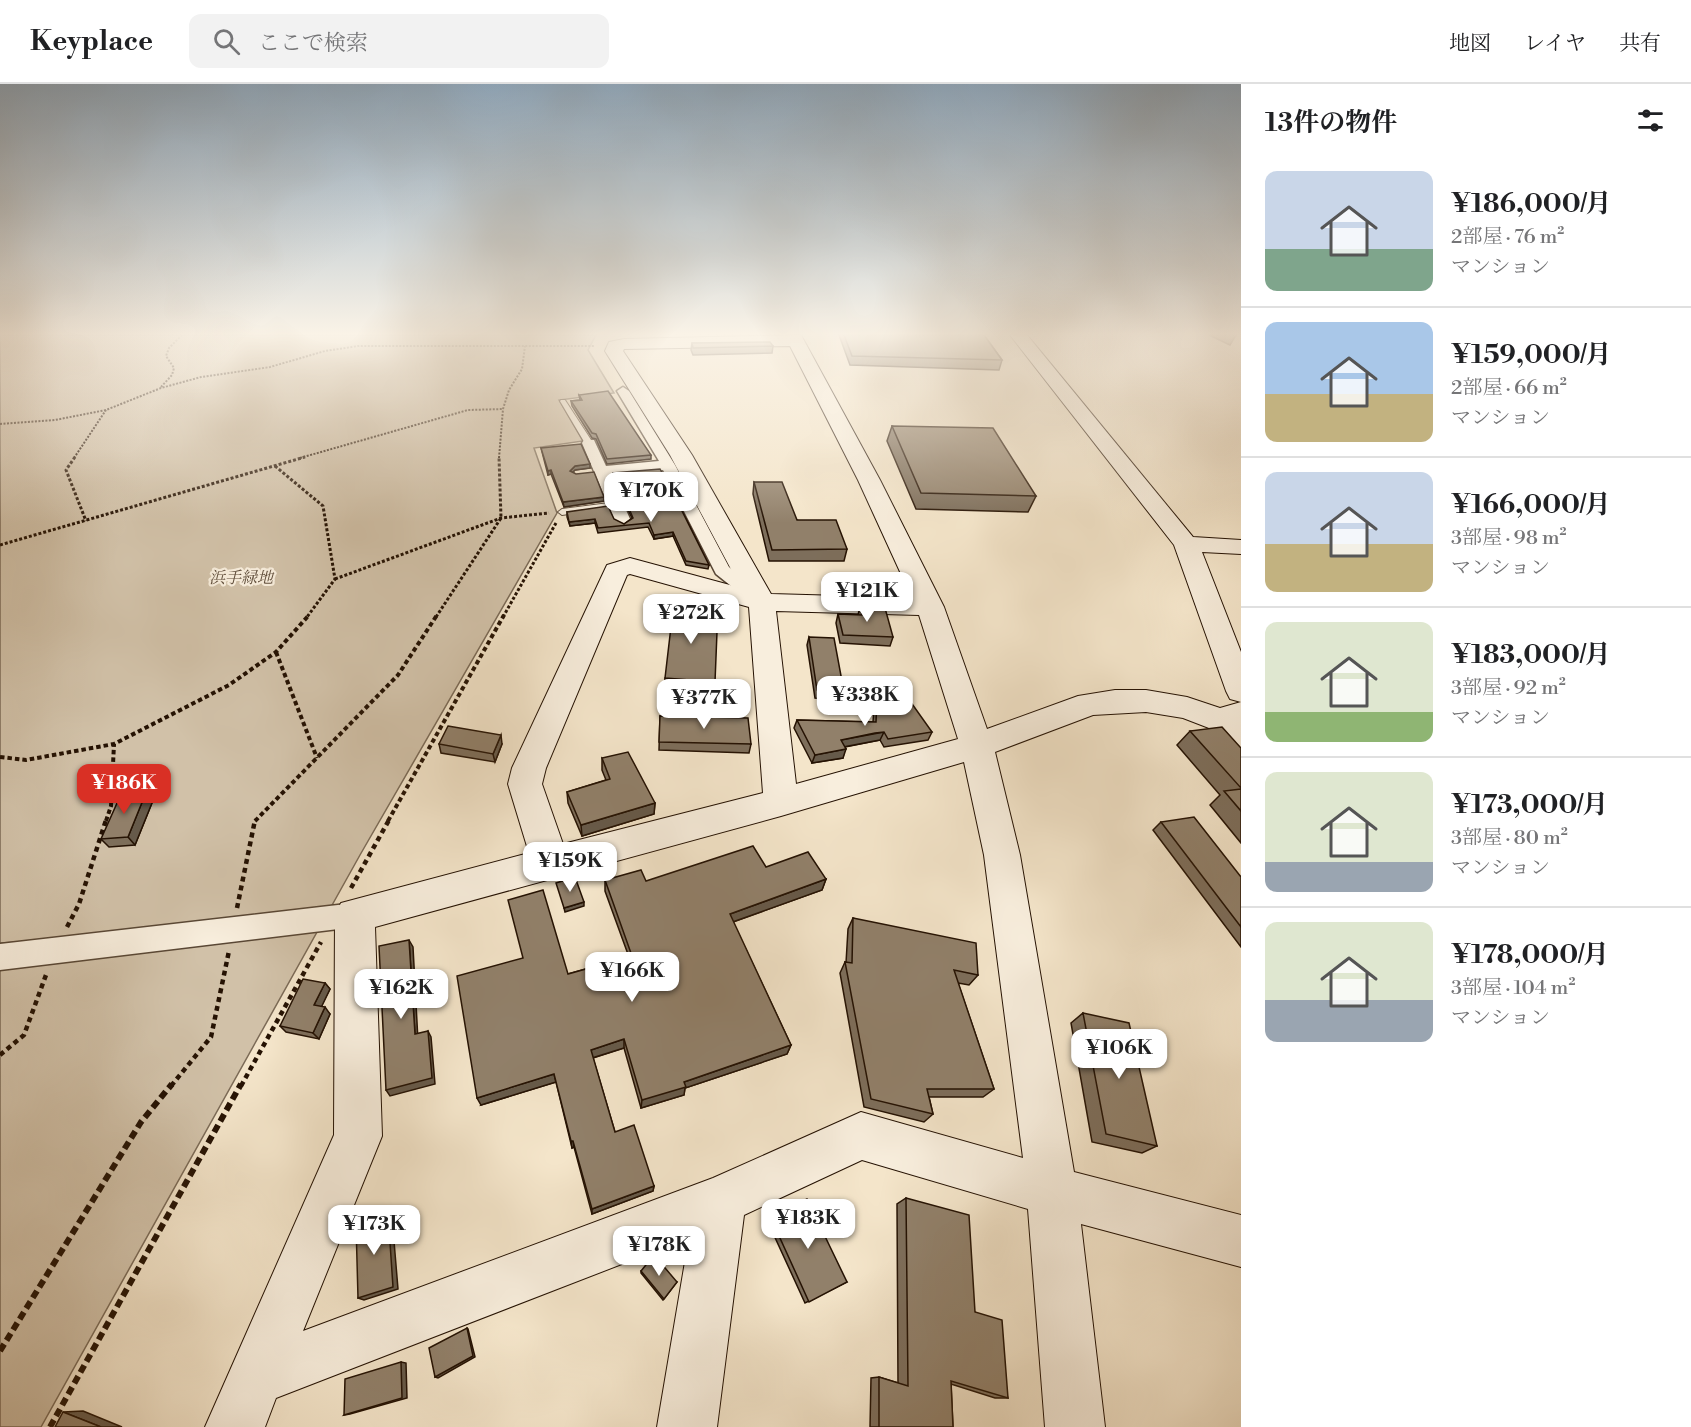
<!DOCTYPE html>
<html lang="ja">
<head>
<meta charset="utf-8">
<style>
  :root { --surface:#fff; --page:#f2f2f2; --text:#202124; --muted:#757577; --line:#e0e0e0; --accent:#d93025 }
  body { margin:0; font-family:"Libre Bodoni","Noto Serif JP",serif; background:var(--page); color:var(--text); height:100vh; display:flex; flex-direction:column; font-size:22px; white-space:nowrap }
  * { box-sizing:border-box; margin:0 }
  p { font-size:20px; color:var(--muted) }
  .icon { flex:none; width:33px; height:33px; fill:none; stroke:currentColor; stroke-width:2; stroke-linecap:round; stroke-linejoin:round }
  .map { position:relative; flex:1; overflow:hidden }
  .side { display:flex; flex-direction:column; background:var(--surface); width:450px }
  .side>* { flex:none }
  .price { position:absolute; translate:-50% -51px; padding:0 14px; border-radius:12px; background:#fff; color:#222; font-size:20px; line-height:39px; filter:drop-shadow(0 2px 3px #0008) }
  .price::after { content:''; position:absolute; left:50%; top:36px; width:18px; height:14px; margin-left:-9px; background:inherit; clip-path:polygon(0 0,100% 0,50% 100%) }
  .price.on { background:var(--accent); color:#fff }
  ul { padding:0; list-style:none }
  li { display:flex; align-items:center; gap:18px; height:150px; padding:0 24px }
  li+li { border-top:2px solid var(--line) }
  li span { display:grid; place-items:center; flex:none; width:168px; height:120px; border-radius:12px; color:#555 }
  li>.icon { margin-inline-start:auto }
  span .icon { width:72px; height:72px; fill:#fffc; stroke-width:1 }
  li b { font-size:26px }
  h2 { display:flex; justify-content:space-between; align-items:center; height:72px; padding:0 24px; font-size:26px }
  header { display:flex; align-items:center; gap:36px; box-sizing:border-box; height:84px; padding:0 30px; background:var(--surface); border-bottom:2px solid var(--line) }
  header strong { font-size:28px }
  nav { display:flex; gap:33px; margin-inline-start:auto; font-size:21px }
  .search { width:420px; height:54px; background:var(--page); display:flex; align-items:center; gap:15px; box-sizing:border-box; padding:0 21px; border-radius:12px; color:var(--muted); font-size:22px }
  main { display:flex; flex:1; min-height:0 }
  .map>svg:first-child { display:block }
  .green { fill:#d1c1a8; stroke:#7b6a56; stroke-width:1.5 }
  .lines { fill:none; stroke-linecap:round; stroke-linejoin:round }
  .lane-casing { stroke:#594735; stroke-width:2 }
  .street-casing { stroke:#594735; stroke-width:3 }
  .secondary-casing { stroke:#251203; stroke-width:2 }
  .path-far4 { stroke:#251203; stroke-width:2; stroke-dasharray:2 1.5; stroke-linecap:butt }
  .path-far3 { stroke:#251203; stroke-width:3; stroke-dasharray:3 2; stroke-linecap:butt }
  .path-far2 { stroke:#251203; stroke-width:4; stroke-dasharray:4.5 3; stroke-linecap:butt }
  .path-far1 { stroke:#251203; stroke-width:4.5; stroke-dasharray:5 4; stroke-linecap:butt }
  .path { stroke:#251203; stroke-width:6; stroke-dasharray:8 4.5; stroke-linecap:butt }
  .lane { fill:#f8eedd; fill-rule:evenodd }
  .street { fill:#f8eedd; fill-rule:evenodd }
  .secondary { fill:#f8eedd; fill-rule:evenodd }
  .wall { fill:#7d6e5b; stroke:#251203; stroke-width:1.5 }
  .shaded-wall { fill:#665a4a; stroke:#251203; stroke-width:1.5 }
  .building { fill:#91806a; stroke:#251203; stroke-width:1.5 }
  .labels { text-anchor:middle; stroke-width:4.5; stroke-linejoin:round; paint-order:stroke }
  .far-park-label { font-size:16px; font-style:italic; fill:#614f3d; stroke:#f8eedd }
</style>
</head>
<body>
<header>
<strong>Keyplace</strong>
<div class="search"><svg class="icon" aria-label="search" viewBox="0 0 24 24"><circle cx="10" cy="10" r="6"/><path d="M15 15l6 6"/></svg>ここで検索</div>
<nav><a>地図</a><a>レイヤ</a><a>共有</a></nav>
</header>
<main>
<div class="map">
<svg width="1241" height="1343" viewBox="0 0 1241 1343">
  <rect width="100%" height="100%" fill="#f4e5ca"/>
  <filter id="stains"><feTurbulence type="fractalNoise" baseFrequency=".00333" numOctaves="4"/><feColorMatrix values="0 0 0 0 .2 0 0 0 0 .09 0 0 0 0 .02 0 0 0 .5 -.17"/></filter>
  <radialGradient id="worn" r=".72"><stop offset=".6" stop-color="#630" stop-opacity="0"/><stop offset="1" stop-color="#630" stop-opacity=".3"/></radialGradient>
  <!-- green -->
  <path class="green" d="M0 251H596L588 266 614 309 559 316 583 357 534 364 557 429 360 771 41 1343H0V885L17 883 19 858 0 859Z"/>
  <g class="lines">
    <defs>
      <g id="lane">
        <path d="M561 316H565L593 359 592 361H586L560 317Z"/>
        <path d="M672 411 686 412 690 414 686 416 672 415 562 431 558 428 562 425Z"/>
      </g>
      <g id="street">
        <path d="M623 303 629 307 675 381 729 483 767 513 770 517 767 521H755L716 490 663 386 610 391 631 437 623 442 615 437 582 359 584 356H594L606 382 659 377 617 307Z"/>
        <path d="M355 819 364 822 368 831 364 840 355 843 0 886V860Z"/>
      </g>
      <g id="secondary">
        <path d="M801 251 880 396 944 523 987 645 1078 612 1115 606H1146L1187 613 1220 624 1241 618V676L1229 673 1209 644 1183 634 1146 628 1093 631 995 668 1020 771 1074 1088 1241 1131V1183L1081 1140 1105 1343H1045L1028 1125 862 1076 744 1131 717 1343H657L689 1154 276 1314 265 1343H205L334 1051 335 831 341 819 529 769 508 700 512 684 607 481 630 474 741 504 670 371 605 267 609 258 624 255ZM790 262 858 396 912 514 771 510 692 371 623 267 624 265ZM630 490 749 523 763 709 563 760 542 700 546 684 627 491ZM776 527 919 531 958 655 796 700ZM964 678 984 771 1023 1074 861 1028 713 1094 303 1247 382 1052 375 843 781 732Z"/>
        <path d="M1010 251H1027L1193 453 1241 456V470L1202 468 1241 568V618L1230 615 1226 607 1174 461Z"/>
      </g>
    </defs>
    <!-- lane casing -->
    <use href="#lane" class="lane-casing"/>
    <!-- street casing -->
    <use href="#street" class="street-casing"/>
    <!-- secondary casing -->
    <use href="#secondary" class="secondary-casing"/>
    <!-- path-far4 -->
    <g class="path-far4">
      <path d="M161 303 172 291 174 284 166 272 169 264 182 251"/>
      <path d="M0 340 55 336 106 326 161 304 201 293 270 283 325 267 358 262H595"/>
      <path d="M74 374 106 326"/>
      <path d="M300 374 468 326 503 325"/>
      <path d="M499 374 503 325 509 306 522 285 525 262"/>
    </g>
    <!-- path-far3 -->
    <g class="path-far3">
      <path d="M75 373 66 386 86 437"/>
      <path d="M275 382 323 422 335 495 307 533"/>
      <path d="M0 461 305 373"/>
      <path d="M335 495 501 434 549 429"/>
      <path d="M436 533 501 434 499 373"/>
      <path d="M503 533 556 439"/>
    </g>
    <!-- path-far2 -->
    <g class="path-far2">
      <path d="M276 568 317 674"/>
      <path d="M0 673 26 676 114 660 229 601 276 568 309 531"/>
      <path d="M106 737 111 722 114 660"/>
      <path d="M255 737 398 591 437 531"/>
      <path d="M388 737 504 531"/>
    </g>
    <!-- path-far1 -->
    <g class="path-far1">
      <path d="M351 804 389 736"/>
      <path d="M237 824 255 736"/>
      <path d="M67 843 79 820 106 736"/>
      <path d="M0 971 24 951 46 891"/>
      <path d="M171 1002 211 953 229 867"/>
      <path d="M241 1002 321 858"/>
    </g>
    <!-- path -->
    <g class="path">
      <path d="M0 1267 141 1038 172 1000"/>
      <path d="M50 1343 241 1000"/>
    </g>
    <!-- lane -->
    <use href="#lane" class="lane"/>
    <!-- street -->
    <use href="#street" class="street"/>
    <!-- secondary -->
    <use href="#secondary" class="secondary"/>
  </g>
  <!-- wall -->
  <g class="wall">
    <path d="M839 251H984L1002 276 999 286 850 281Z"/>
    <path d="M1209 251H1236L1230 261Z"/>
    <path d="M692 259 773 262 772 269 693 271 691 266Z"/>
    <path d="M579 311 651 371V375L607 380 596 355 592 354 572 322 571 317 580 316Z"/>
    <path d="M892 342 1036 412 1028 428 916 425 887 357Z"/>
    <path d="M541 364 590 384 575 386 573 388 604 417 564 423 551 390 548 391Z"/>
    <path d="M613 389 670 409 623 415 613 393Z"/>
    <path d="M754 398 797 436 847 465 844 477H769L753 410Z"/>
    <path d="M675 413 709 481 708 485 686 481 673 452 654 455 648 443 598 449 595 439 570 442 567 433V428L624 440 632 434 627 424V420Z"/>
    <path d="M860 523 893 553 890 562 840 559 836 539 838 530 858 531Z"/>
    <path d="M809 553 844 608 842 617 815 614 807 561Z"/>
    <path d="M665 594 715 598 713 610 664 605Z"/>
    <path d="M877 615 932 648 928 656 884 663 880 656 845 663 843 674 812 679 794 644 797 636 873 638 874 624Z"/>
    <path d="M660 632 751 660 749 669 659 666Z"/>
    <path d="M1190 647 1241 664V759L1210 721 1220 711 1177 661Z"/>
    <path d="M439 660H502L495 678 441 669Z"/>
    <path d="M602 674 655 719 654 730 582 752 568 719 567 708 606 696 602 686Z"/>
    <path d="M154 714 135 761 109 763 101 755Z"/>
    <path d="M1161 738 1241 793V863L1153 746Z"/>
    <path d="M766 783 826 795 822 806 733 838 791 961 787 970 685 1004 684 1011 641 1024 624 964 593 974 615 1048 654 1102 653 1107 592 1130 574 1063 572 1064 556 998 481 1021 568 890 629 873 605 807V796L646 797Z"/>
    <path d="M853 834 978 891 969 901 958 899 994 1005 983 1013H929L933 1030 924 1038 864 1023 840 889 845 878 846 879 848 845Z"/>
    <path d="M325 899 330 905 321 922 330 930 319 955 286 948 280 942Z"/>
    <path d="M1083 929 1157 1062 1142 1069 1092 1058 1071 939Z"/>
    <path d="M906 1114 975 1228 1008 1314H995L951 1300 953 1343H870L871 1294 879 1293 898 1299 897 1120Z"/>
    <path d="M770 1132 847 1198 805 1219 767 1136Z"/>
    <path d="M641 1187 677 1198 663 1216 641 1189Z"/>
  </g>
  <!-- shaded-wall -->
  <g class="shaded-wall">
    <path d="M590 380V384L575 386 570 391V387L575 382Z"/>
    <path d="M551 386V390L548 391V387Z"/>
    <path d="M671 405 670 409 623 415V411Z"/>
    <path d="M604 413V417L564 423 563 418Z"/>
    <path d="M595 435V439L570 442 569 438Z"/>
    <path d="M673 448V452L654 455V451Z"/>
    <path d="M884 648 880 656 838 664 841 656Z"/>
    <path d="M501 651 502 660 495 678 493 670Z"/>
    <path d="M846 665 843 674 812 679 815 671Z"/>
    <path d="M147 706 154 714 135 761 128 753Z"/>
    <path d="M655 719 654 730 582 752 581 741Z"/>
    <path d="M826 795 822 806 727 840 730 830Z"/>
    <path d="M584 818V822L565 828 564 824Z"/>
    <path d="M409 856 413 863 418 957 415 950Z"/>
    <path d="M325 899 330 905 319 928 314 921Z"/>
    <path d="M325 923 330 930 319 955 313 949Z"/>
    <path d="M428 947 431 953 435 1000 390 1012 386 1006Z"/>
    <path d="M624 955V964L592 974 591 966Z"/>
    <path d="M791 961 787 970 685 1004 684 1011 641 1024 642 1016 684 998Z"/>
    <path d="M554 990 556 998 481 1021 477 1014Z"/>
    <path d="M571 1057H573L574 1063 572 1064Z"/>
    <path d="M654 1102 653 1107 592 1130V1125Z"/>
    <path d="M388 1129 392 1133 398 1205 364 1216 358 1214Z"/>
    <path d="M467 1244 468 1245 475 1273 438 1294 435 1293Z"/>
    <path d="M401 1278 406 1279 407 1314 350 1330 344 1331Z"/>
    <path d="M83 1327 122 1343H101L63 1328Z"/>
  </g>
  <!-- building -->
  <g class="building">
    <path d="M844 251H984L1002 276 852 272Z"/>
    <path d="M770 258 773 262 693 264 692 259Z"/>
    <path d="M608 307 651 371 607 375 596 350 592 349 571 317 582 316 579 311Z"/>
    <path d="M892 342 993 344 1036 412 921 409Z"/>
    <path d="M581 360 590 380 575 382 570 387 576 390 594 388 604 413 563 418 551 386 548 387 541 364Z"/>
    <path d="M660 385 671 405 623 411 613 389Z"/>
    <path d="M754 398H782L797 436H836L847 465 772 466Z"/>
    <path d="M675 413 709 481 686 477 673 448 654 451 649 439 598 444 595 435 569 438 567 428 608 422 614 435 624 440 633 434 627 420Z"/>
    <path d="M674 517 703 519 701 547 717 548 715 598 665 594Z"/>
    <path d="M860 523 885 524 893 553 843 551 838 530 862 531Z"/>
    <path d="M809 553 834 554 844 608 817 606Z"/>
    <path d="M877 615 910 617 932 648 888 655 884 648 875 649 841 656 846 665 815 671 797 636 876 638Z"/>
    <path d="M660 632 748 634 751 660 659 658Z"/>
    <path d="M448 642 501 651 493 670 439 660Z"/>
    <path d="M1222 643 1241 664V704L1190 647Z"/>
    <path d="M628 668 655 719 581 741 567 708 610 695 602 674Z"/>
    <path d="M1241 705V727L1224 707Z"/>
    <path d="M147 706 128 753 101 755 122 708Z"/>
    <path d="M1194 733 1241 793V843L1161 738Z"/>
    <path d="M753 762 766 783 808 768 826 795 730 830 791 961 684 998 686 1003 642 1016 624 955 591 966 615 1048 634 1041 654 1102 592 1125 573 1057H571L554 990 477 1014 457 892 523 874 508 816 543 806 568 890 632 872 605 796 641 786 646 797Z"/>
    <path d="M575 793 584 818 564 824 556 799Z"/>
    <path d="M853 834 976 859 978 891 954 886 994 1005H927L933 1030 871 1015 845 878 852 879Z"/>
    <path d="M409 856 415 950 428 947 432 994 386 1006 379 862Z"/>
    <path d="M303 895 325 899 314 921 325 923 313 949 280 942Z"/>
    <path d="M1083 929 1129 939 1157 1062 1106 1050Z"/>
    <path d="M906 1114 969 1131 975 1228 1002 1236 1008 1314 951 1297 953 1343H879V1293L908 1302Z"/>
    <path d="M807 1115 847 1198 809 1218 770 1132Z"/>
    <path d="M388 1129 393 1203 358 1214 356 1140Z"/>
    <path d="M654 1171 677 1198 664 1215 641 1187Z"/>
    <path d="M467 1244 473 1272 435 1293 429 1264Z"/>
    <path d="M401 1278 402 1314 344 1331 345 1295Z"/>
    <path d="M63 1328 101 1343H55Z"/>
  </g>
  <!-- sky -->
  <linearGradient id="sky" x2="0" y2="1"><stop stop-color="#91abc1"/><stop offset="0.57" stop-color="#faf3e7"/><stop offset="1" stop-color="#faf3e7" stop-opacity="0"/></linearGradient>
  <rect width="1241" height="439" fill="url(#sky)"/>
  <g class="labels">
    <!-- far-park labels -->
    <g class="far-park-label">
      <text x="241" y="499">浜手緑地</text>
    </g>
  </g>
  <rect width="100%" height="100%" filter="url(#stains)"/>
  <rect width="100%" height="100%" fill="url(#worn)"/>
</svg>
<b class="price" style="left:651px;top:439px">¥170K</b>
<b class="price" style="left:867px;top:539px">¥121K</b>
<b class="price" style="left:691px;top:561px">¥272K</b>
<b class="price" style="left:865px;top:643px">¥338K</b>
<b class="price" style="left:704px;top:646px">¥377K</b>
<b class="price on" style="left:124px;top:731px">¥186K</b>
<b class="price" style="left:570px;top:809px">¥159K</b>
<b class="price" style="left:632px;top:919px">¥166K</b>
<b class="price" style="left:401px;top:936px">¥162K</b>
<b class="price" style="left:1119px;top:996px">¥106K</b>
<b class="price" style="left:808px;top:1166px">¥183K</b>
<b class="price" style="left:374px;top:1172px">¥173K</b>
<b class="price" style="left:659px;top:1193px">¥178K</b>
</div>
<section class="side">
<h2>13件の物件<svg class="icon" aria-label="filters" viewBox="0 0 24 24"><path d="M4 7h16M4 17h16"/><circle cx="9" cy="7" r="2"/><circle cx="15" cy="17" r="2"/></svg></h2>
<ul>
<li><span style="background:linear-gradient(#c9d6e8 65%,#7fa58c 0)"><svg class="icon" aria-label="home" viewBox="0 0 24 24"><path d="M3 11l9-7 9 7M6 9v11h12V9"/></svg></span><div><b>¥186,000/月</b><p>2部屋 · 76 m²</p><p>マンション</p></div></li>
<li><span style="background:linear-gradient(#a9c7e8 60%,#c2b280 0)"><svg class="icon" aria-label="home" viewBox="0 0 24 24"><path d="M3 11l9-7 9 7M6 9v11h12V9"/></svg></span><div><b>¥159,000/月</b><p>2部屋 · 66 m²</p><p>マンション</p></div></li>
<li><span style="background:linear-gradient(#c9d6e8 60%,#c2b280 0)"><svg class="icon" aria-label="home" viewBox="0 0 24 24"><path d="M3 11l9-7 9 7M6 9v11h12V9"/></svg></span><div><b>¥166,000/月</b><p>3部屋 · 98 m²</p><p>マンション</p></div></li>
<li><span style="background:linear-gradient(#dfe7d0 75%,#8fb573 0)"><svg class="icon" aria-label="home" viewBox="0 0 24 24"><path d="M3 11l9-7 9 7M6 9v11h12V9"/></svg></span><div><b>¥183,000/月</b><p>3部屋 · 92 m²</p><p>マンション</p></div></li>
<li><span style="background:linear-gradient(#dfe7d0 75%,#9aa5b1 0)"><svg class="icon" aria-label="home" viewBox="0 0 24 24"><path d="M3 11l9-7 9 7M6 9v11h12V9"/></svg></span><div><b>¥173,000/月</b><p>3部屋 · 80 m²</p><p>マンション</p></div></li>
<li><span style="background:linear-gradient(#dfe7d0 65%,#9aa5b1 0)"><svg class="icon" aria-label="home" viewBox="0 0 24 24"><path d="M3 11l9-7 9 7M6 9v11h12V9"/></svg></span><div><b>¥178,000/月</b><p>3部屋 · 104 m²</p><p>マンション</p></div></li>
</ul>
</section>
</main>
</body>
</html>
